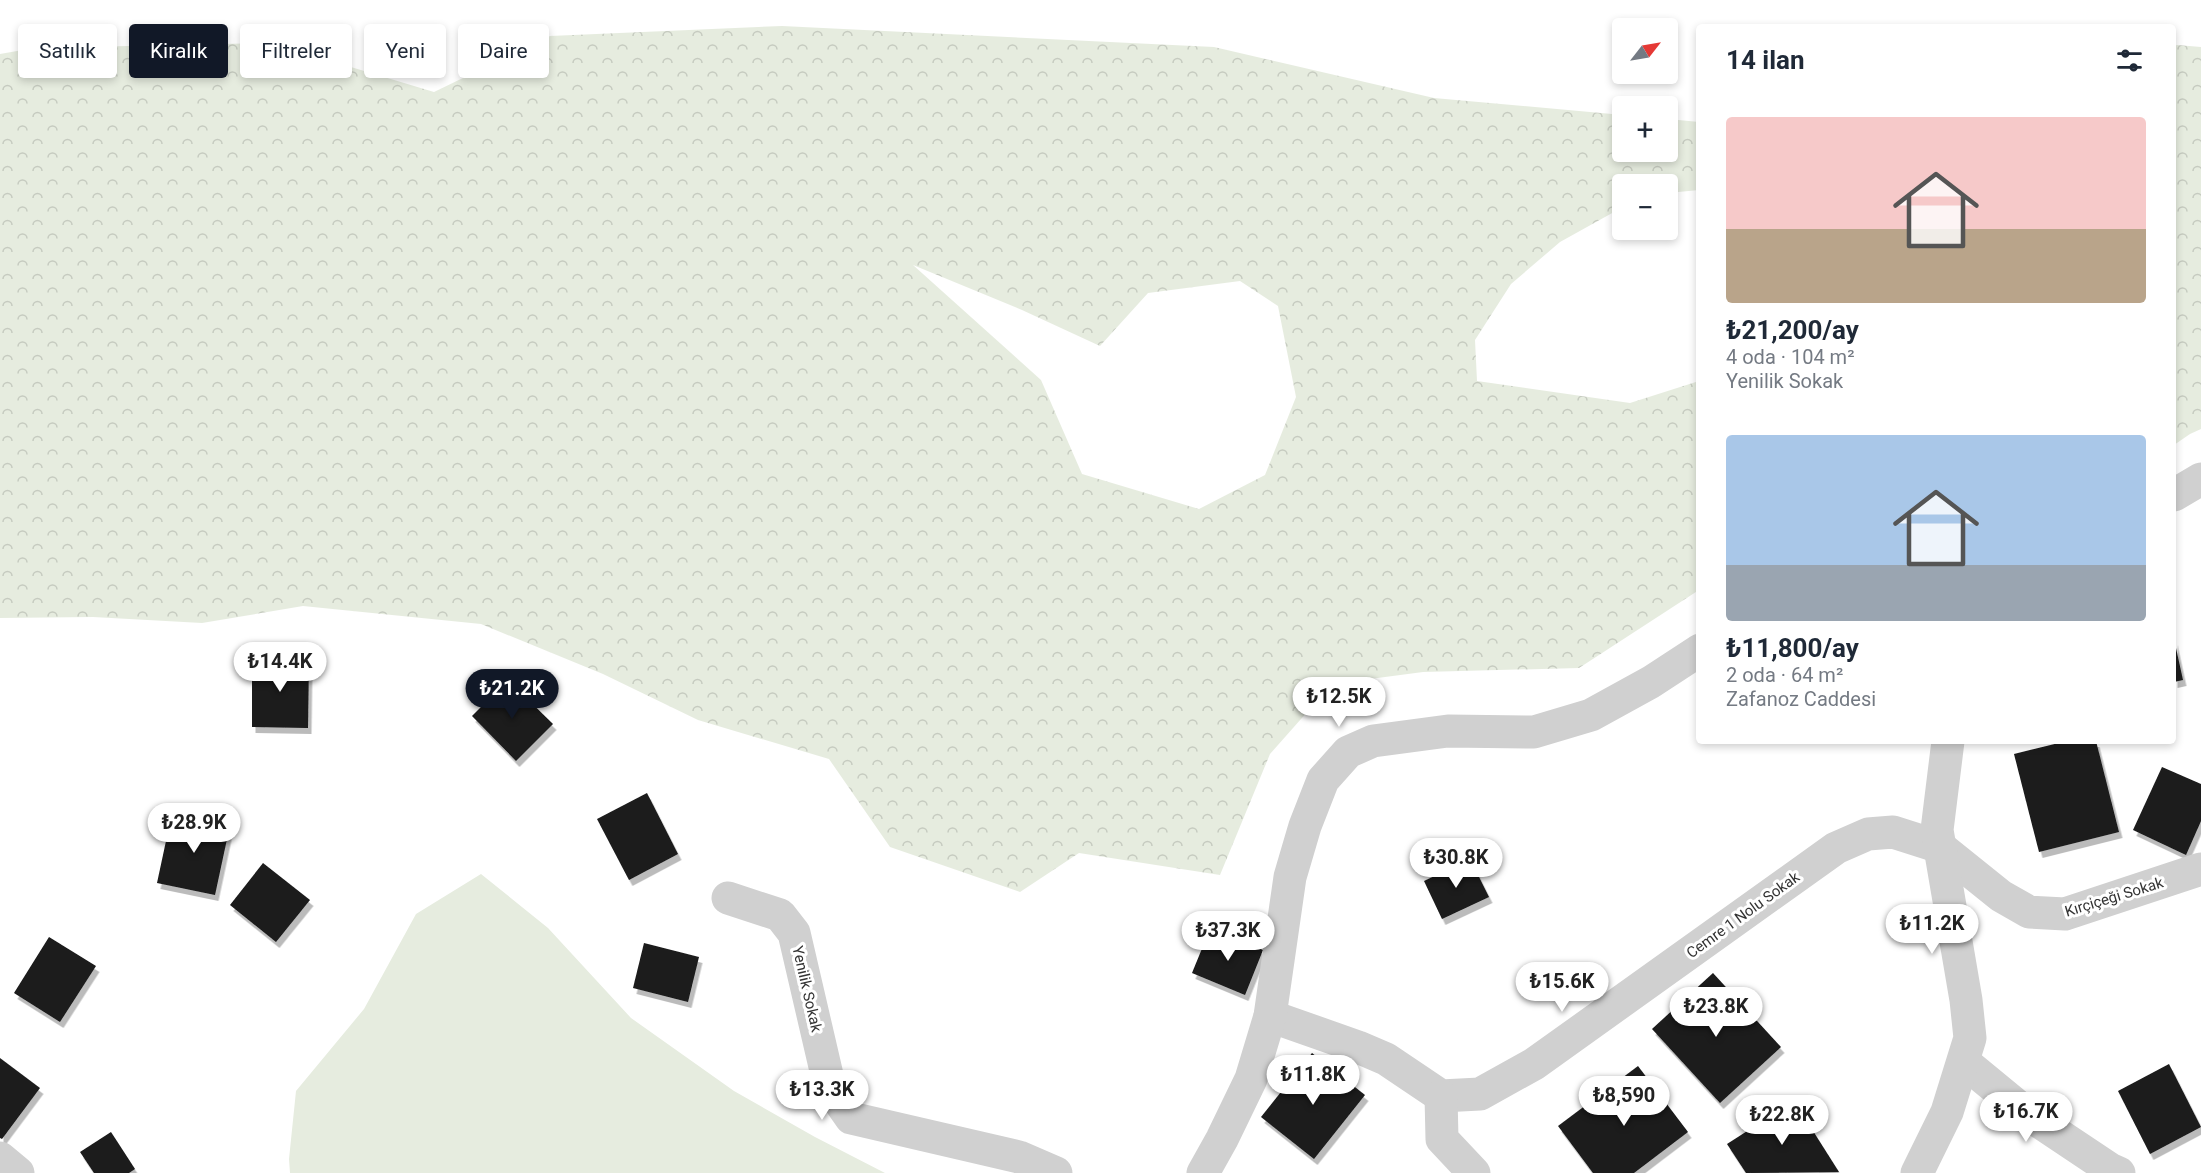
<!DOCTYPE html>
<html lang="tr">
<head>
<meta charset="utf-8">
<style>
  :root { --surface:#fff; --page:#f2f2f3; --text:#1f2937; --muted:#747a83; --accent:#111827 }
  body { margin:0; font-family:Roboto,sans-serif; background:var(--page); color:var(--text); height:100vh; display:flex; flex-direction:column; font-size:22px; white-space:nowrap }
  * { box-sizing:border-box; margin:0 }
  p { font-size:20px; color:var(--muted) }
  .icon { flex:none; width:33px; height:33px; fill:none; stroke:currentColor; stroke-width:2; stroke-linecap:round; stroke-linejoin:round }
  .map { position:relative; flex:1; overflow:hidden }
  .side { position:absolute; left:1696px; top:24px; width:480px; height:720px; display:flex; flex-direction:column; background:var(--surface); border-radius:6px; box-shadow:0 3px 9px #0003 }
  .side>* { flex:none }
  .guide { position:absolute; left:18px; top:24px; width:570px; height:54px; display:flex; gap:12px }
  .needle { width:39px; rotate:59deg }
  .buttons { position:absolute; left:1612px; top:18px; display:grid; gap:12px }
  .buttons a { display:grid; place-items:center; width:66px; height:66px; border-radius:6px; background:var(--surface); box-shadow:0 3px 9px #0003; font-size:30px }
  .price { position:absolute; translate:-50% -51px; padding:0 14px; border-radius:21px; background:#fff; color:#222; font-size:20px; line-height:39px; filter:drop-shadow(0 2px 3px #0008) }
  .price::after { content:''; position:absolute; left:50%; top:36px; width:18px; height:14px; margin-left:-9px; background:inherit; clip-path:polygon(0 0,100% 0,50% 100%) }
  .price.on { background:var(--accent); color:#fff }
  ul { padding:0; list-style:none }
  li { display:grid; align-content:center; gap:12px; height:318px; padding:0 30px }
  li span { display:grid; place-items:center; height:186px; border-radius:6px; color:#555 }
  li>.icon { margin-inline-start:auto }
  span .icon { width:108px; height:108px; fill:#fffc; stroke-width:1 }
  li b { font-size:26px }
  h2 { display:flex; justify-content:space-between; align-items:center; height:72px; padding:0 30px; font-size:26px }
  .chip { padding:0 21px; border-radius:6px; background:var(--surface); box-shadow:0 3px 9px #0003; font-size:21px; line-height:54px }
  .chip.on { background:var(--accent); color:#fff }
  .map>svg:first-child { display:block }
  .green { fill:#e6ecdf }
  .forest { fill:url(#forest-crowns); fill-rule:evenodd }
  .building { fill:#1a1a1a; filter:url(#shadow) }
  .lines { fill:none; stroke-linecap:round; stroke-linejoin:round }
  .minor { stroke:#d0d0d0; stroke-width:33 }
  .labels { text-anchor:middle; stroke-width:6; stroke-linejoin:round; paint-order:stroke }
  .street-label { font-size:15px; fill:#333; stroke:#fff }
</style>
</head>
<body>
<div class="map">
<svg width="2201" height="1173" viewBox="0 0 2201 1173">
  <defs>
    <pattern id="forest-crowns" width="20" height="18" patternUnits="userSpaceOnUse" patternTransform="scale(1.5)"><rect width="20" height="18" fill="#e6ecdf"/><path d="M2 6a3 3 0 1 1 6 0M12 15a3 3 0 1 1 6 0" fill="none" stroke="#c6cbc0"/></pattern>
    <filter id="shadow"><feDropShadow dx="3.5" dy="6" stdDeviation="0" flood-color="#0004"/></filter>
  </defs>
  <rect width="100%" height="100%" fill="#fff"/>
  <!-- green -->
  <path class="green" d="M481 874 548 928 631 1018 734 1091 815 1137 885 1173H290L289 1159 296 1091 364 1009 416 914Z"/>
  <!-- forest -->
  <g class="forest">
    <path d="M782 26 1214 47 1434 98 1623 115V152H1668V119L1699 122V190L1668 193V184H1623V207L1560 242 1511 284 1475 340 1477 381 1630 403 1699 381V590L1579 668 1423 672 1332 684 1270 754 1220 875 1079 853 1020 892 890 847 829 759 698 720 603 674 481 624 303 606 202 623 93 617 0 618V54L34 48 271 43 434 92 550 36ZM913 265 1022 310 1100 346 1148 293 1240 281 1278 306 1296 397 1265 475 1199 509 1082 474 1041 380Z"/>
    <path d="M2177 45 2201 47V429L2190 434 2174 445V46Z"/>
  </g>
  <!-- building -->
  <g class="building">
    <path d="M2174 639 2183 680 2174 682Z"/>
    <path d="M252 658 309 659 308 728 252 727Z"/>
    <path d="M508 680 553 724 516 761 472 716Z"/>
    <path d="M2067 741H2096L2119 832 2039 852 2014 754Z"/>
    <path d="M2162 767 2201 784V821L2186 855 2133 830Z"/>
    <path d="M647 793 678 854 629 880 597 819Z"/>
    <path d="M172 813 230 825 215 895 157 883Z"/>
    <path d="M1470 859 1489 897 1442 919 1424 881Z"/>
    <path d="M263 863 310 900 276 942 230 905Z"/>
    <path d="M1210 929 1263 950 1245 995 1192 973Z"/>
    <path d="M49 937 96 966 60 1022 14 993Z"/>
    <path d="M644 943 699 957 688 1002 633 988Z"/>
    <path d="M1713 973 1781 1047 1720 1103 1652 1029Z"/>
    <path d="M1312 1053 1365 1095 1314 1159 1261 1117Z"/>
    <path d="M0 1058 40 1088 2 1139 0 1138Z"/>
    <path d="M2169 1064 2201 1127 2150 1154 2118 1091Z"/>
    <path d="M1638 1066 1688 1132 1634 1173H1593L1558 1126Z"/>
    <path d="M1794 1101 1839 1172 1746 1173 1727 1144Z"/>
    <path d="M111 1132 135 1169 129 1173H94L80 1152Z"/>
  </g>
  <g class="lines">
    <!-- minor -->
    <g class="minor">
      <path d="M2174 495 2201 479"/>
      <path d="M728 898 780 915 794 933 830 1088 851 1118 1019 1157 1056 1173"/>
      <path d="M1270 1016 1358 1047 1386 1059 1441 1096 1480 1094 1534 1064 1836 848 1868 834 1893 832 1940 847 2001 896 2029 912 2065 914 2201 869"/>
      <path d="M1964 1062 2026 1113 2110 1169 2119 1173"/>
      <path d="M1441 1096 1442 1139 1474 1173"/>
      <path d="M0 1158 18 1173"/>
      <path d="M1203 1173 1222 1139 1251 1079 1270 1016 1290 877 1305 826 1323 780 1348 752 1373 741 1448 731 1534 732 1591 715 1651 682 1700 650"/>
      <path d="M1917 1173 1947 1112 1970 1038 1966 1000 1937 830 1948 741"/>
    </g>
  </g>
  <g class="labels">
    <!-- street labels -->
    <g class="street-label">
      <text transform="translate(2114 897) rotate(-17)" y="5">Kırçiçeği Sokak</text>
      <text transform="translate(1743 915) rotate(-36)" y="5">Cemre 1 Nolu Sokak</text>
      <text transform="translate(807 989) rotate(77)" y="5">Yenilik Sokak</text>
    </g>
  </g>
</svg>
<div class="buttons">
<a><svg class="needle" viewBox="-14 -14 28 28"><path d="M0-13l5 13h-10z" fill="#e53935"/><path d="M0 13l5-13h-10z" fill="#747a83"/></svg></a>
<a>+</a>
<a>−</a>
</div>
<b class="price" style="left:280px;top:693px">₺14.4K</b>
<b class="price on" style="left:512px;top:720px">₺21.2K</b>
<b class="price" style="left:1339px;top:728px">₺12.5K</b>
<b class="price" style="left:194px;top:854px">₺28.9K</b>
<b class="price" style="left:1456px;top:889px">₺30.8K</b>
<b class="price" style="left:1932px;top:955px">₺11.2K</b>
<b class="price" style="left:1228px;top:962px">₺37.3K</b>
<b class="price" style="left:1562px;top:1013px">₺15.6K</b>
<b class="price" style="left:1716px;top:1038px">₺23.8K</b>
<b class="price" style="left:1313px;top:1106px">₺11.8K</b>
<b class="price" style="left:822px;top:1121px">₺13.3K</b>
<b class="price" style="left:1624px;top:1127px">₺8,590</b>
<b class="price" style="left:2026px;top:1143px">₺16.7K</b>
<b class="price" style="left:1782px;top:1146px">₺22.8K</b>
<div class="guide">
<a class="chip">Satılık</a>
<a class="chip on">Kiralık</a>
<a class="chip">Filtreler</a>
<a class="chip">Yeni</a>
<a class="chip">Daire</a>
</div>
<section class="side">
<h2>14 ilan<svg class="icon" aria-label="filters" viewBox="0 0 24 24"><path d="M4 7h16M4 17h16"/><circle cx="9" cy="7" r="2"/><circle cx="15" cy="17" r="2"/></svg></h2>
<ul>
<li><span style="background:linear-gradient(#f6c9c9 60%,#b9a48a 0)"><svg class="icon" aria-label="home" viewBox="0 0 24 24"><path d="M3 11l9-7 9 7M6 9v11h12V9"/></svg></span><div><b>₺21,200/ay</b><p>4 oda · 104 m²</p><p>Yenilik Sokak</p></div></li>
<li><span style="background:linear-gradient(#a9c7e8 70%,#9aa5b1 0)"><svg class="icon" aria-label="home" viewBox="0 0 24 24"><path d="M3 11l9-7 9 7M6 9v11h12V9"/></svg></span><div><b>₺11,800/ay</b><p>2 oda · 64 m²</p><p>Zafanoz Caddesi</p></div></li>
</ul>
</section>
</div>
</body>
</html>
